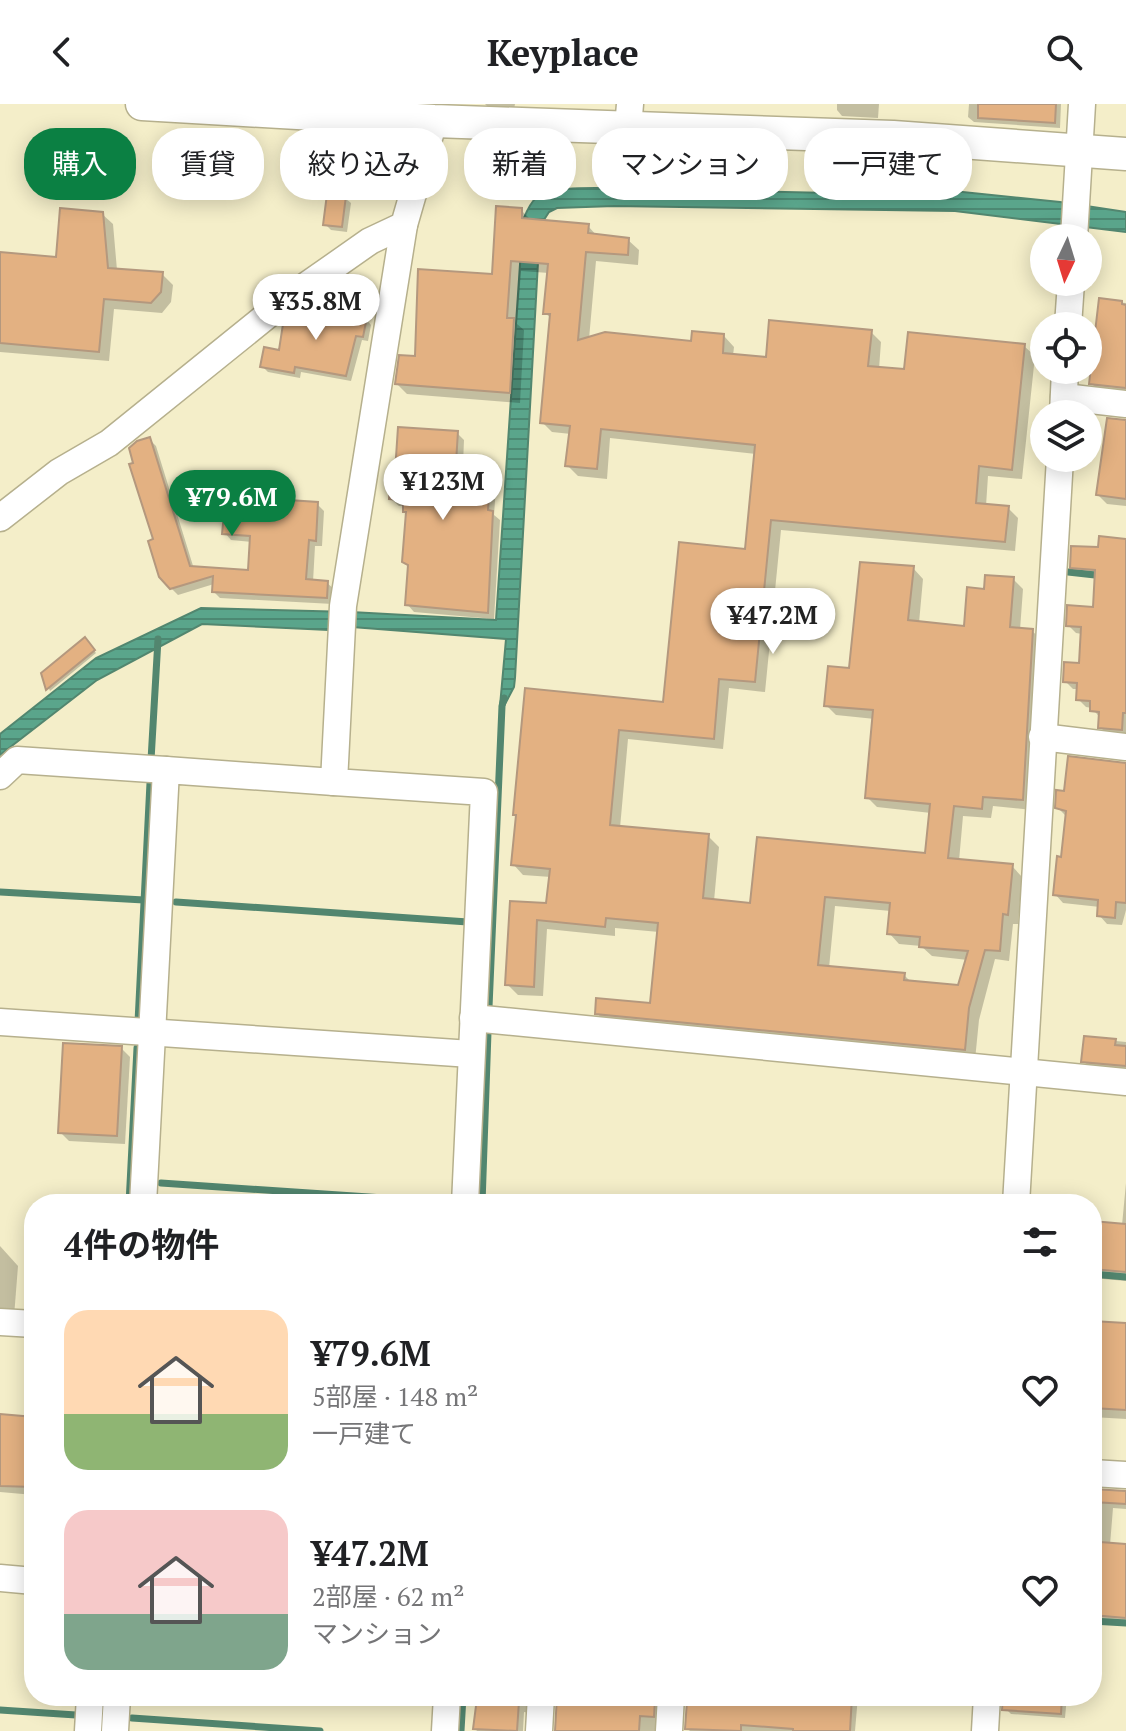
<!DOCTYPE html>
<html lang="ja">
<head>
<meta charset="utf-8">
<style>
  :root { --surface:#fff; --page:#f2f2f2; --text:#202124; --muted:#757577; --accent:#0b8043 }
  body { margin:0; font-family:"PT Serif","Noto Sans JP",serif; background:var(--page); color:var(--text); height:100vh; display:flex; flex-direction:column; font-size:30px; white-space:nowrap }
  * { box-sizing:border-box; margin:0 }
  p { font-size:26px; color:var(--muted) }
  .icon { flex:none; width:44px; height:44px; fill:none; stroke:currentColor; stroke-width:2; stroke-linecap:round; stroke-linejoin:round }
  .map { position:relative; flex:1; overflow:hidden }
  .sheet { position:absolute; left:24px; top:1090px; width:1078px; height:512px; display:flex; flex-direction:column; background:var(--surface); border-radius:32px; box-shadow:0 4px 20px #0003 }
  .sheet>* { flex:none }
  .top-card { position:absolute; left:24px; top:24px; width:1078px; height:72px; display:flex; gap:16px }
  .needle { width:52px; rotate:184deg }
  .fabs { position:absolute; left:1030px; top:120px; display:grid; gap:16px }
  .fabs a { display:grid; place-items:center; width:72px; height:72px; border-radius:50%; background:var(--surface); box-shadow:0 4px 20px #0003; font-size:40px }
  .price { position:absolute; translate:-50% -68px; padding:0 18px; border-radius:28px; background:#fff; color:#222; font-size:26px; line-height:52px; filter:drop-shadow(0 2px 4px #0008) }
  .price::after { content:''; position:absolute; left:50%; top:48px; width:24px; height:18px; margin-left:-12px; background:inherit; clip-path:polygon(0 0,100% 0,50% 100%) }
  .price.on { background:var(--accent); color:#fff }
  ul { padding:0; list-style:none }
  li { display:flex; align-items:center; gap:24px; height:200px; padding:0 40px }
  li span { display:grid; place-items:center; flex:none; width:224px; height:160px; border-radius:24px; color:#555 }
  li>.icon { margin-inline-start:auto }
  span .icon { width:96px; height:96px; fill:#fffc; stroke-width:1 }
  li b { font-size:34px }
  h2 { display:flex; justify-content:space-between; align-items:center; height:96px; padding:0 40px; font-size:34px }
  .chip { padding:0 28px; border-radius:32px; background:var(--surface); box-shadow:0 4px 20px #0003; font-size:28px; line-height:72px }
  .chip.on { background:var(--accent); color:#fff }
  header { display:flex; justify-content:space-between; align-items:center; height:104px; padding:0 40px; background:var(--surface); font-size:36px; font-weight:600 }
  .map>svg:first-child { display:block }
  .water { fill:url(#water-rules); stroke:#52866f; stroke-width:2 }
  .shadow { fill:#0003; fill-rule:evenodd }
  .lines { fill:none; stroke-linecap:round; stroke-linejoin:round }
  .stream { stroke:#52866f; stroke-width:7 }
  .building { fill:#e3b182; stroke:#b4987e; stroke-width:2; fill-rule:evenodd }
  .minor-casing { stroke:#b6b08d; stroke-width:29 }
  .major-casing { stroke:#b6b08d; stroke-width:35 }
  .minor { stroke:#fff; stroke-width:26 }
  .major { stroke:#fff; stroke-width:32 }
</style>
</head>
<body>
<header><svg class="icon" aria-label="back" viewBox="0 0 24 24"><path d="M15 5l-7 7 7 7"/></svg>Keyplace<svg class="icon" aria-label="search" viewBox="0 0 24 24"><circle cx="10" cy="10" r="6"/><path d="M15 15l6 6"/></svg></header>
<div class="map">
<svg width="1126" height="1627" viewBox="0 0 1126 1627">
  <defs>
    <pattern id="water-rules" width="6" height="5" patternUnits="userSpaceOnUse" patternTransform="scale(2)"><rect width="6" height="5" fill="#5aa58b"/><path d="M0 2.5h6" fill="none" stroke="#4c8872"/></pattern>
  </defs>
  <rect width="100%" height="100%" fill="#f4eec9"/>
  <!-- water -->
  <path class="water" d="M611 84 876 90 953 87 1060 98 1126 108V128L955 107 614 102 557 104 549 108 540 122 515 574 514 583 504 602H500L506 535 352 523 329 526 202 520 97 576 0 651V630L96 554 201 504 351 508 496 516 523 116C526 109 530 99 536 94 549 82 593 84 611 84Z"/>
  <!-- shadow -->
  <g class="shadow">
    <path d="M485 0H515L514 5 489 4Z"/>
    <path d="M837 0H879L878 14 842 12 837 6Z"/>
    <path d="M969 0H1061L1060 24 974 18 968 13Z"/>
    <path d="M959 61 965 66 964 78 960 83 915 82 909 76Z"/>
    <path d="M345 94 351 99 347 128 331 126 325 120Z"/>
    <path d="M521 106 532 117 588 122 598 133 628 136 639 146 638 161 596 157 589 235 692 239 724 232 734 243 733 252 768 255 871 228 881 238 879 265 906 267 1024 242 1035 252 1022 375 988 372 986 402 1008 404 1018 414 1015 447 781 426 765 588 729 584 723 645 628 635 620 724 708 732 719 743 714 797 752 801 927 752 931 709 877 703 867 693 875 615 836 611 826 601 850 566 913 464 923 475 919 519 966 524 986 487 1013 475 1023 485 1020 526 1032 527 1043 537 1032 706 993 702 991 714 963 712 959 757 1012 762 1022 773 1018 820H1013L1009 857 995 855 979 916 975 956 607 920 597 909 652 901 659 828 615 824V832L547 825 543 892 518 891 507 880 512 799 548 801 551 773 523 771 513 760 527 586 665 600 747 447 756 350 610 334 607 375 578 372 568 362 571 330 552 328 542 318 552 215 545 209 549 169 521 167 517 220 524 226 520 299 407 290 397 280 417 254 494 172ZM835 802 891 807 889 829 899 840 921 842 932 852 968 856 960 883 912 879 904 871 829 864Z"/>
    <path d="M102 110 113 120 117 166 162 170 173 181 171 198 162 209 114 205 109 257 0 248V148L58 155Z"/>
    <path d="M1101 197 1126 199V289L1097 285 1091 279Z"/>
    <path d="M366 215 371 221 368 237 362 236 351 277 301 268 300 274 268 268 262 262 281 248Z"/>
    <path d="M1126 317V402L1107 400 1098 391Z"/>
    <path d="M457 329 464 336 463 361 490 363 497 370 494 411 500 416 494 515 414 508 407 500 410 463 404 457 407 410 405 402H399L391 395Z"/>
    <path d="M149 335 156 342 194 465 250 469 252 438 231 436 225 429 245 395 317 400 324 407 322 442H315L313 478 327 479 334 485 333 500 220 494 214 488V480L178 491 171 484 155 436Z"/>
    <path d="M1126 437V633L1108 631 1100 623 1101 615 1092 604 1086 603 1078 595 1079 585H1073L1065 577 1080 561 1082 530 1076 529 1068 521 1095 505 1097 472 1079 471 1072 463 1100 446Z"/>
    <path d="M85 536 96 549 50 587 43 570Z"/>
    <path d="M1126 661V806L1122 821 1107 820 1099 811 1100 803 1063 799 1055 790 1063 755 1066 712 1057 703 1066 689Z"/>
    <path d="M1086 934 1126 938V969L1092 965 1083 957Z"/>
    <path d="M121 944 130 953 125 1040 69 1037 60 1028Z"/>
    <path d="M1126 1079V1177L1092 1174V1119L1122 1121Z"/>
    <path d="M0 1142 18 1162 14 1213 0 1219Z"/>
    <path d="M1092 1219 1126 1221V1315L1092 1313Z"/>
    <path d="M0 1312 34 1315V1391L0 1388Z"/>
    <path d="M1095 1387 1126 1389V1405L1113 1404 1110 1441 1126 1442V1519L1092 1516V1399H1094Z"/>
    <path d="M475 1592H532L530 1609 524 1608 523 1627H477L475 1624Z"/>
    <path d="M559 1592H662L659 1627H557Z"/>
    <path d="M689 1592H858L855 1627H690L687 1624Z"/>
    <path d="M914 1592H936V1596L916 1594Z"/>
    <path d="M1007 1592H1067L1065 1614 1011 1610 1006 1605Z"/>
  </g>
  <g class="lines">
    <!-- stream -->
    <g class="stream">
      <path d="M338 38 413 41"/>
      <path d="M1068 468 1104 472"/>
      <path d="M151 656 158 535"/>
      <path d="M0 788 144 796"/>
      <path d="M176 798 468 818"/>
      <path d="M489 903 502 602 504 594"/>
      <path d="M138 918 150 679"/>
      <path d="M161 1079 458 1099"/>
      <path d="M129 1100 137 944"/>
      <path d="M482 1100 488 928"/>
      <path d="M1092 1170 1126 1173"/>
      <path d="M1092 1517 1126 1519"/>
      <path d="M0 1606 76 1611"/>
      <path d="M132 1614 320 1627"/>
      <path d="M461 1627 463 1592"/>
    </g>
  </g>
  <!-- building -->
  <g class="building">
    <path d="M978 0H1056L1055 19 978 14Z"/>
    <path d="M908 57 960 59 959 72 954 78 907 77Z"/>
    <path d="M327 90 346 92 342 123 323 121Z"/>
    <path d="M496 102 522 104V114L589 120 588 129 629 134 628 151 586 148 578 236 605 228 691 237 692 227 724 230 723 249 766 253 769 216 872 226 868 262 904 265 908 228 1025 240 1012 366 979 362 976 399 1009 402 1005 438 771 416 755 578 719 575 714 635 619 626 610 721 709 730 703 794 750 799 757 733 925 749 930 700 865 694 873 606 824 602 828 562 849 564 860 458 914 462 908 516 964 522 967 483 984 485 985 471 1014 473 1010 523 1033 525 1023 696 983 693 982 705 954 702 948 754 1013 760 1008 811 1003 810 1000 847 985 846 969 904 965 946 595 910 596 894 650 899 658 819 606 814 605 823 537 816 534 883 505 881 510 797 546 799 550 765 511 761 516 711H513L525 584 663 598 679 438 745 445 755 341 601 325 597 365 565 362 570 322 540 319 550 210H543L548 160 511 157 507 214H514L510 289 395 280 399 251 415 252 418 165 492 170ZM825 793 890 799 887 830 920 833 919 843 968 847 958 881 904 876 905 869 818 861Z"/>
    <path d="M60 104 103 108 108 164 163 168 161 188 151 199 104 195 99 248 0 239V148L56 153Z"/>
    <path d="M1099 194 1122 197V200L1126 201V284L1089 280Z"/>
    <path d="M304 203 367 213 363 233 356 232 346 272 295 263 294 269 260 263 264 243 279 246 283 220Z"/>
    <path d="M1107 314 1126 316V395L1096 391Z"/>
    <path d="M398 323 458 327 456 359 491 361 488 406 493 407 488 509 405 501 408 461 402 458 406 408H403V396L389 395 391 368H395Z"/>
    <path d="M150 333 190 462 248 466 250 432 222 430 226 389 243 390V393L318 398 316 437 309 436 306 475 328 477 327 494 212 488 213 472 170 485 159 473 148 437 153 435 129 360 133 359 129 344 137 337Z"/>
    <path d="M1099 432 1126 435V609H1123L1122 626 1098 624 1099 608 1090 607V597L1076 596 1077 579 1063 578 1064 558 1079 559 1081 523 1066 522 1067 501 1093 503 1095 466 1070 464 1071 442 1098 443Z"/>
    <path d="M85 533 95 546 46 586 41 569Z"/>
    <path d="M1068 652 1126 659V799L1116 798 1115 814 1097 812 1098 796 1053 791 1057 752 1061 753 1066 707 1055 704 1056 686 1064 687Z"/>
    <path d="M1084 932 1116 935 1115 941 1126 942V962L1081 958Z"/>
    <path d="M63 939 122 942 117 1032 58 1029Z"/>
    <path d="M1092 1117 1126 1120V1168L1092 1165Z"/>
    <path d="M1092 1217 1126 1219V1306L1092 1304Z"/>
    <path d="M0 1310 34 1313V1383L0 1382Z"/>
    <path d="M1093 1385 1126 1387V1400L1093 1398Z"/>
    <path d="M1100 1438 1126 1440V1514L1092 1511V1475L1097 1476Z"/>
    <path d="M557 1592H652V1595H655L654 1613 640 1612 639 1627H555Z"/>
    <path d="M766 1592H852L850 1627H793V1625L741 1621V1627L685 1625 687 1597 695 1598V1594L766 1598Z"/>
    <path d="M1003 1592H1062L1061 1610 1002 1606Z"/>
    <path d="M477 1594 519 1597 517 1627 473 1625Z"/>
  </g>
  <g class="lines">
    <defs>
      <g id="minor">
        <path d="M628 24 630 0"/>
        <path d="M404 121 343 502 334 678 484 688 465 1100"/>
        <path d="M1074 134 1082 0"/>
        <path d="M1068 222 1071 178"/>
        <path d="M1064 293 1126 300"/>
        <path d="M1063 310 1065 266"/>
        <path d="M0 414 59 368 109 339 290 193 370 137 404 121 434 17"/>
        <path d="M1042 633 1126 643"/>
        <path d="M0 672 17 656 166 666"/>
        <path d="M473 914 1126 978"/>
        <path d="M0 918 471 950"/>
        <path d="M143 1100 166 666 334 678"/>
        <path d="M1016 1100 1060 354"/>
        <path d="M0 1218 34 1220"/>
        <path d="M1092 1369 1126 1371"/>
        <path d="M0 1474 34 1477"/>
        <path d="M88 1627 90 1592"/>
        <path d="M115 1627 117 1592"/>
        <path d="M445 1627 447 1592"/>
        <path d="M539 1627 541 1592"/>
        <path d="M669 1627 671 1592"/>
        <path d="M985 1627 987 1592"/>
      </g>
      <path id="major" d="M142 0 434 17 893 33 1126 50"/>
    </defs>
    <!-- minor casing -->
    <use href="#minor" class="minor-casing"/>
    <!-- major casing -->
    <use href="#major" class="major-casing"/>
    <!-- minor -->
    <use href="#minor" class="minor"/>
    <!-- major -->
    <use href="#major" class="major"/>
  </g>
</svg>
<div class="fabs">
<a><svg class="needle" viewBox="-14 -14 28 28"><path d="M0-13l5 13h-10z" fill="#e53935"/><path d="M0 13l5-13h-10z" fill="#757577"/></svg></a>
<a><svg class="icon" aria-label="locate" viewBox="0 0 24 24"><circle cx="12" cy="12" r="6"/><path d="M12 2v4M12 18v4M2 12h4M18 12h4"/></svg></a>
<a><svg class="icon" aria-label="layers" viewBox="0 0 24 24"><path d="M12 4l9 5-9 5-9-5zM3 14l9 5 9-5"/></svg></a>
</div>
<b class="price" style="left:316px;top:238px">¥35.8M</b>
<b class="price" style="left:443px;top:418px">¥123M</b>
<b class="price on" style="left:232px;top:434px">¥79.6M</b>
<b class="price" style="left:773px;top:552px">¥47.2M</b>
<div class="top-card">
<a class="chip on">購入</a>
<a class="chip">賃貸</a>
<a class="chip">絞り込み</a>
<a class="chip">新着</a>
<a class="chip">マンション</a>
<a class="chip">一戸建て</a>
</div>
<section class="sheet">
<h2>4件の物件<svg class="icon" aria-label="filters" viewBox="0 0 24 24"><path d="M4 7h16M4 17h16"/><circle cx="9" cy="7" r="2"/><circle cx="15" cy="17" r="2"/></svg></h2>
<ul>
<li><span style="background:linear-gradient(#ffd9b3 65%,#8fb573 0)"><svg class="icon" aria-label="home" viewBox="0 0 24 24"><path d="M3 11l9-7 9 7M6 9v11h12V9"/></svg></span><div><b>¥79.6M</b><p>5部屋 · 148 m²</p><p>一戸建て</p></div><svg class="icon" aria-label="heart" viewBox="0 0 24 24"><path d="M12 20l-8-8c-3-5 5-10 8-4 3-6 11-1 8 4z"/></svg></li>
<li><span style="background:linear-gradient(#f6c9c9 65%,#7fa58c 0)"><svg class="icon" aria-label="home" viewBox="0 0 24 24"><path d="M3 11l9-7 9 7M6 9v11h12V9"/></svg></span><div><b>¥47.2M</b><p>2部屋 · 62 m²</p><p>マンション</p></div><svg class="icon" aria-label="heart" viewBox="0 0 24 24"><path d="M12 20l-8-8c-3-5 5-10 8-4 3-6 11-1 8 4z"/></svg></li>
</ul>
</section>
</div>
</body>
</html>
